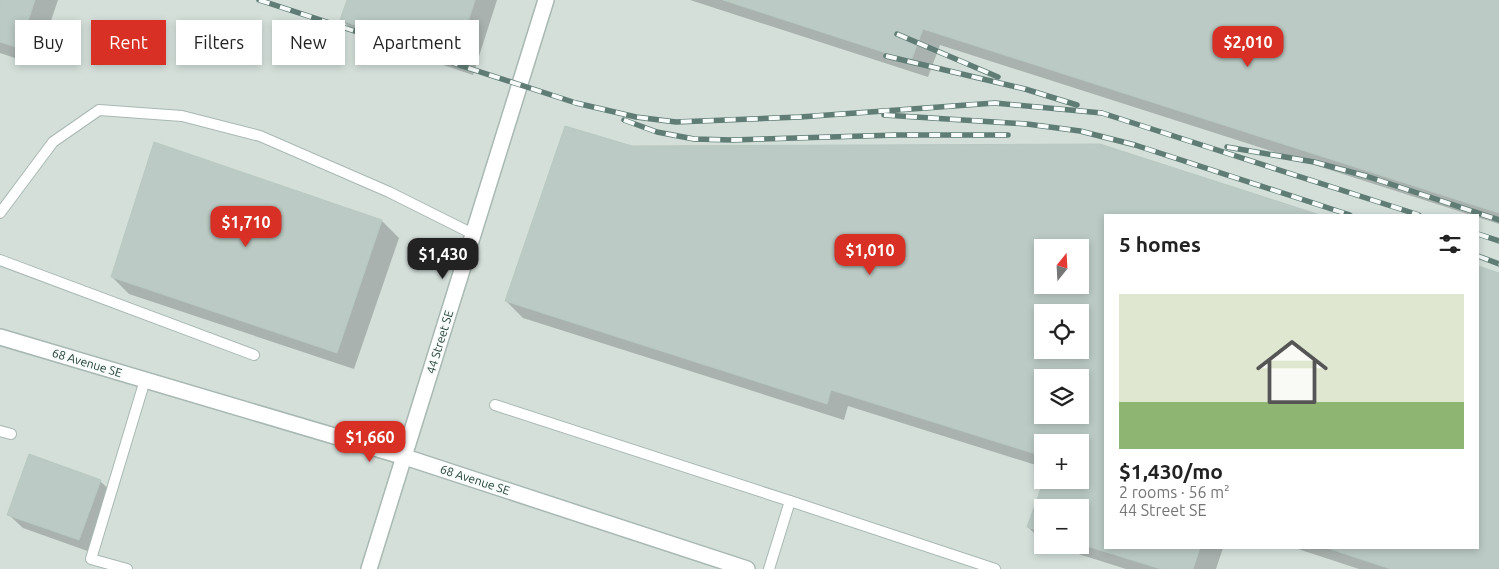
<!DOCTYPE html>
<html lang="en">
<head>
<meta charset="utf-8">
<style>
  :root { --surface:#fff; --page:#f2f2f2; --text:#222; --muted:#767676; --line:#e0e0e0; --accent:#d93025 }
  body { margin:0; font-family:Ubuntu,sans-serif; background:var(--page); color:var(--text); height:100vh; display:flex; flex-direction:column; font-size:19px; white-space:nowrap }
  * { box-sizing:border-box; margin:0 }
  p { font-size:16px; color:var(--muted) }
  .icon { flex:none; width:28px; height:28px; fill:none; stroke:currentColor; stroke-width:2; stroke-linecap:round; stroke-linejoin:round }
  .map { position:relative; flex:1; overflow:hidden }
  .drawer { position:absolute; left:1104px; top:214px; width:375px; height:335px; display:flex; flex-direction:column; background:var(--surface); border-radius:0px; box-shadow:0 2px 8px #0003 }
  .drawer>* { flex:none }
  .guide { position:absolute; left:15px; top:20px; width:475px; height:45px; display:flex; gap:10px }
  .needle { width:32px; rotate:18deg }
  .fabs { position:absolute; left:1034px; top:239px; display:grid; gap:10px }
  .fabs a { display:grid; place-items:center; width:55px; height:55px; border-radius:0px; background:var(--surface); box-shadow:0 2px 8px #0003; font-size:25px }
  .price { position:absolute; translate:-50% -42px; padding:0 11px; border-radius:10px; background:var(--accent); color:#fff; font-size:16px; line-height:32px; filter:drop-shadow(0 1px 2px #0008) }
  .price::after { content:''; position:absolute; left:50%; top:30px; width:15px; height:11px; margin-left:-8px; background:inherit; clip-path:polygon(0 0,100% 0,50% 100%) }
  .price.on { background:#222; color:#fff }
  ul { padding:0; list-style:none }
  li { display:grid; align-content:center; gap:10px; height:265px; padding:0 15px }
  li+li { border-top:1px solid var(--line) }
  li span { display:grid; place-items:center; height:155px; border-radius:0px; color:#555 }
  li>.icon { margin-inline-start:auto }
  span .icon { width:90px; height:90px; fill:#fffc; stroke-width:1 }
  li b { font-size:21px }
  h2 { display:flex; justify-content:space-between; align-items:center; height:60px; padding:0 15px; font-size:21px }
  .pill { padding:0 18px; border-radius:0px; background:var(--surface); box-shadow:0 2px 8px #0003; font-size:18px; line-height:45px }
  .pill.on { background:var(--accent); color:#fff }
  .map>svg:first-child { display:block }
  .built { fill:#d4dfda; fill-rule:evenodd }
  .shadow { fill:#0003; fill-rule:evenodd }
  .building { fill:#bbcac4; stroke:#b8c9c2; fill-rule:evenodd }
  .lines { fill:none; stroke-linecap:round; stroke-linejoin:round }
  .service-casing { stroke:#a8b8b2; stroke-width:12 }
  .minor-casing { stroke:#a8b8b2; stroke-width:18 }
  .service { stroke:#fff; stroke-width:10 }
  .minor { stroke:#fff; stroke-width:15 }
  .rail-casing { stroke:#5f7d75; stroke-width:5.5 }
  .rail { stroke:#f7fbf9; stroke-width:4; stroke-dasharray:11; stroke-linecap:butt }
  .labels { text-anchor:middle; stroke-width:4; stroke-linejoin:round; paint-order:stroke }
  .street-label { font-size:12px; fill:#24423a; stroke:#f7fbf9 }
</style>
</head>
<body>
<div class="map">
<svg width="1499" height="569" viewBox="0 0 1499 569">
  <rect width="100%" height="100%" fill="#e6efeb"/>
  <!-- built -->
  <path class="built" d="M0 0H1499V569H0ZM1105 215H1478V548H1105ZM1042 248H1080V285H1042ZM1042 312H1080V350H1042ZM1042 378H1080V415H1042ZM1042 442H1080V480H1042ZM1042 508H1080V545H1042Z"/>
  <!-- shadow -->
  <g class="shadow">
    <path d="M0 0H58L36 65 0 53Z"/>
    <path d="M348 0H497L473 75 359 37 342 20Z"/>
    <path d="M690 0H1499V224L940 45 928 77Z"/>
    <path d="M632 148 1316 215H1105V548H1223L1216 569H1126L1050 545H1080V508H1042V541L1028 527 1045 480H1080V442H1042V467L848 406 844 420 523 318 506 301ZM1042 248H1080V285H1042ZM1042 312H1080V350H1042ZM1042 378H1080V415H1042Z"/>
    <path d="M382 221 399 238 354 369 129 294 112 277Z"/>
    <path d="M1478 268 1499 275V569H1359L1295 548H1478Z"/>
    <path d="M100 481 114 494 93 553 23 528 9 515Z"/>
  </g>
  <!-- building -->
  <g class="building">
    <path d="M0 0H35L19 48 0 42Z"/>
    <path d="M347 0H475L456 59 340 20Z"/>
    <path d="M723 0H1499V213L923 29 911 61Z"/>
    <path d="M565 126 632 146 1100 144 1320 215H1105V548H1200L1193 569H1161L1080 544V508H1042V532L1027 527 1044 480H1080V442H1042V456L831 390 827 404 505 301ZM1042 248H1080V285H1042ZM1042 312H1080V350H1042ZM1042 378H1080V415H1042Z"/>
    <path d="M154 142 382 220 337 353 111 277Z"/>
    <path d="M1478 266 1499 273V569H1391L1327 548H1478Z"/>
    <path d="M29 454 101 480 79 540 7 515Z"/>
  </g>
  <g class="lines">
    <defs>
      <g id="service">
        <path d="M0 213 53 142 99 110 182 116 260 136 389 192 473 234"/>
        <path d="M0 260 254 355"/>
        <path d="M495 405 790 501"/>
        <path d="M0 431 11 434"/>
        <path d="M127 569 91 559 145 380"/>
        <path d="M769 569 790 501 995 569"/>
      </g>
      <g id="minor">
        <path d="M0 337 405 457 747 569"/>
        <path d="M369 569 546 0"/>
      </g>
    </defs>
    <!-- service casing -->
    <use href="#service" class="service-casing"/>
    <!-- minor casing -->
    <use href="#minor" class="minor-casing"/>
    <!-- service -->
    <use href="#service" class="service"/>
    <!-- minor -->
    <use href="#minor" class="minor"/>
    <defs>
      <g id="rail">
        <path d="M259 0 576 103 636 117 676 122 800 117 995 103 1102 113 1419 215"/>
        <path d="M897 34 998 77"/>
        <path d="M886 56 1025 89 1077 105"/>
        <path d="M884 115 1027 124 1080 131 1135 145 1350 215"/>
        <path d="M624 120 657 132 694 139 732 140 897 135H1008"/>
        <path d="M1227 147 1314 162 1366 176 1499 220"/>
        <path d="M1478 234 1499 241"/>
        <path d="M1478 256 1499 264"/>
      </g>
    </defs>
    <!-- rail casing -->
    <use href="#rail" class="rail-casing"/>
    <!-- rail -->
    <use href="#rail" class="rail"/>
  </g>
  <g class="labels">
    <!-- street labels -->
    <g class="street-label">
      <text transform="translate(440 342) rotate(-73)" y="4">44 Street SE</text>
      <text transform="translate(87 363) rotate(17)" y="4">68 Avenue SE</text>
      <text transform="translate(475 480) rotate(18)" y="4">68 Avenue SE</text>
    </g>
  </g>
</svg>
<div class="fabs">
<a><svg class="needle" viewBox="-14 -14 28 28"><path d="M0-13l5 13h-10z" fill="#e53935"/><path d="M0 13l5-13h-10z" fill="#767676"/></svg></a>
<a><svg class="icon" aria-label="locate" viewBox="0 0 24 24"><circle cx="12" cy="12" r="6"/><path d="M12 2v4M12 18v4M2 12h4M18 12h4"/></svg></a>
<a><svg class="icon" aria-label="layers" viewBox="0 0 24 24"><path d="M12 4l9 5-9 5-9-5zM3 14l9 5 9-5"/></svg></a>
<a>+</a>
<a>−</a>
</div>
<b class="price" style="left:1248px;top:68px">$2,010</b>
<b class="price" style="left:246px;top:248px">$1,710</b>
<b class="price" style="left:870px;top:276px">$1,010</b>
<b class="price on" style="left:443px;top:280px">$1,430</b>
<b class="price" style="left:370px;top:463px">$1,660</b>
<div class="guide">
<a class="pill">Buy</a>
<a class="pill on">Rent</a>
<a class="pill">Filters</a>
<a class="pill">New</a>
<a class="pill">Apartment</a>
</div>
<section class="drawer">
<h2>5 homes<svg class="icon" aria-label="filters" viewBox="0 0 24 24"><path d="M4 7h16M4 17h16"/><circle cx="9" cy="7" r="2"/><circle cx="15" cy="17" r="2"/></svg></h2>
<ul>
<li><span style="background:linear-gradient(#dfe7d0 70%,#8fb573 0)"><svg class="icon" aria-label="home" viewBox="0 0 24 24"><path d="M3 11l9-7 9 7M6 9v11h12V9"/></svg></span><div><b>$1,430/mo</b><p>2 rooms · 56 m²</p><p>44 Street SE</p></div></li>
</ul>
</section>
</div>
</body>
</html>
